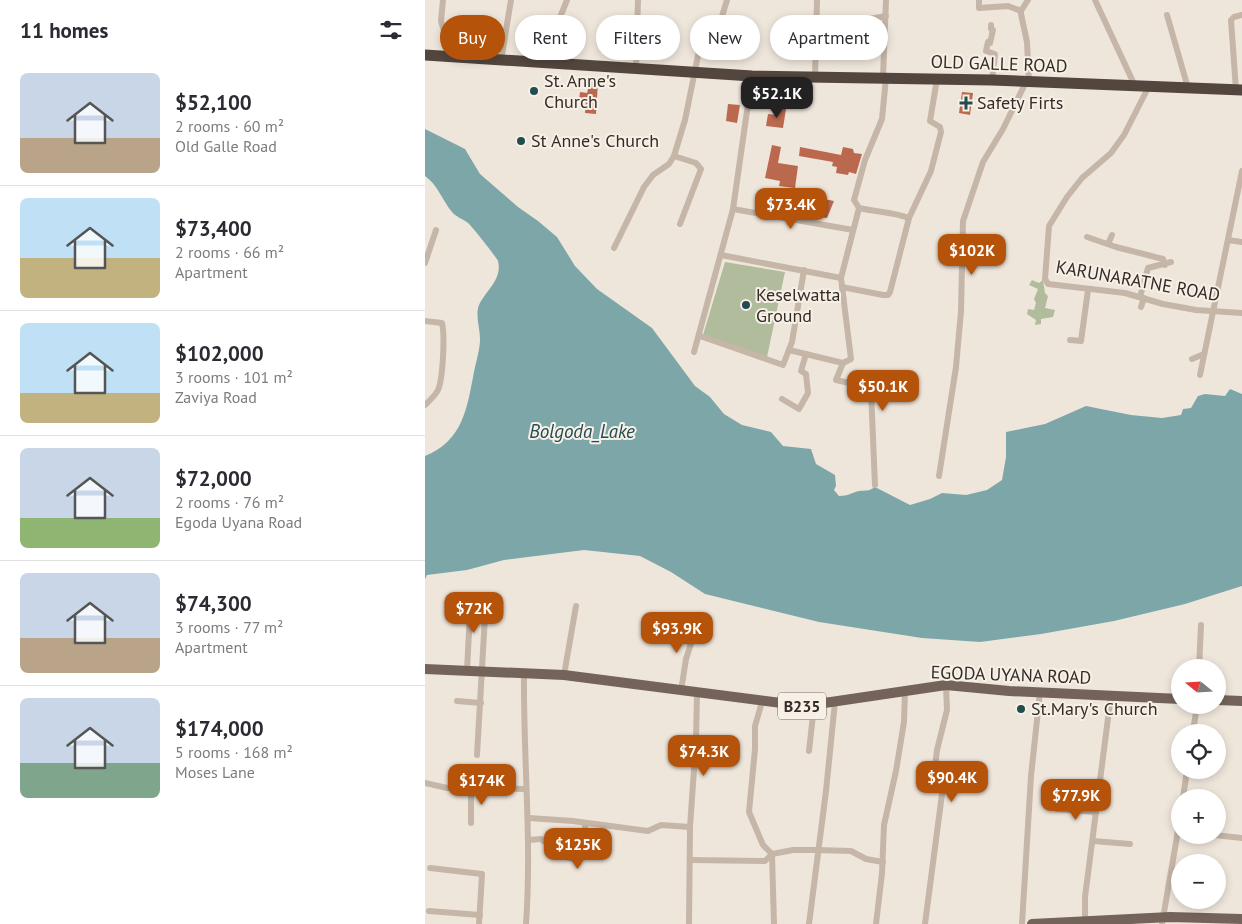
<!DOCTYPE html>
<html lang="en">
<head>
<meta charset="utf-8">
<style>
  :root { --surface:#fff; --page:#f2f2f3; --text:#2b2b33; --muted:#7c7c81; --line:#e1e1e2; --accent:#b45309 }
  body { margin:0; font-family:"PT Sans",sans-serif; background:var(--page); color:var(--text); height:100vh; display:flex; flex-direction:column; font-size:19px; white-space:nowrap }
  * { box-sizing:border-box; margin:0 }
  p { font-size:16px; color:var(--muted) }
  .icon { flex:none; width:28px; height:28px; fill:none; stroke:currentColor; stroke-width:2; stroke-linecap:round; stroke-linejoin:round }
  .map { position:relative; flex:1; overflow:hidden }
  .drawer { display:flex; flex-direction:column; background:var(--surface); width:425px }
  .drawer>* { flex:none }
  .top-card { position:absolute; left:15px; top:15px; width:475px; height:45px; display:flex; gap:10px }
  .needle { width:32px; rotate:288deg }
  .buttons { position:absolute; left:746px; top:659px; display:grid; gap:10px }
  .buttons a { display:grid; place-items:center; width:55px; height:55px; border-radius:50%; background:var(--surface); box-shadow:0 2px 8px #0003; font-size:25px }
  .price { position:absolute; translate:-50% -42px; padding:0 11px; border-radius:10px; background:var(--accent); color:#fff; font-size:16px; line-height:32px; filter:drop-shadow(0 1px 2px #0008) }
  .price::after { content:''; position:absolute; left:50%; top:30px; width:15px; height:11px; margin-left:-8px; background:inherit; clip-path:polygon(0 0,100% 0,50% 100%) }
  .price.active { background:#222; color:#fff }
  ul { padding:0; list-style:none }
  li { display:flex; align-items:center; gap:15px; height:125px; padding:0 20px }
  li+li { border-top:1px solid var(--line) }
  li span { display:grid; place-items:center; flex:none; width:140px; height:100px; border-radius:8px; color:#555 }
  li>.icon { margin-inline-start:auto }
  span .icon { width:60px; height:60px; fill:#fffc; stroke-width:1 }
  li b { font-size:21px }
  h2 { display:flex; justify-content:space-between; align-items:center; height:60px; padding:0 20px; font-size:21px }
  .pill { padding:0 18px; border-radius:22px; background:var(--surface); box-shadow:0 2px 8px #0003; font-size:18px; line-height:45px }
  .pill.active { background:var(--accent); color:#fff }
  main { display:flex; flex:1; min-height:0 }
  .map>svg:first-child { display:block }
  .green { fill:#b1bc9c }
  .water { fill:#7da6a9 }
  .building { fill:#ba694e }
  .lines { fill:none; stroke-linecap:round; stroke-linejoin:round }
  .street { stroke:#c5b6a8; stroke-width:6 }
  .primary { stroke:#74635a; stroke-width:10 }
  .highway { stroke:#53463f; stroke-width:11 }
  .poi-dot { fill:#214c50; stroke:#f7f0e6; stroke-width:2 }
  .labels { text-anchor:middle; stroke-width:4; stroke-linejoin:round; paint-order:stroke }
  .shield { fill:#f7f0e6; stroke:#6e6660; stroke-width:1 }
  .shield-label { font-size:16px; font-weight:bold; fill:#332b27 }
  .street-label { font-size:18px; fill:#332b27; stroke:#f7f0e6 }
  .poi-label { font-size:18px; fill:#332b27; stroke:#f7f0e6; text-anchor:start }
  .water-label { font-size:19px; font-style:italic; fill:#214c50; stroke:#f7f0e6 }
</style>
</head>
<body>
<main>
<section class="drawer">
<h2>11 homes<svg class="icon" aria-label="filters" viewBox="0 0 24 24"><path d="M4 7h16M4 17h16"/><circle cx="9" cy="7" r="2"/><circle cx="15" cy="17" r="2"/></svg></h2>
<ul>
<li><span style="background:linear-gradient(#c9d6e8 65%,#b9a48a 0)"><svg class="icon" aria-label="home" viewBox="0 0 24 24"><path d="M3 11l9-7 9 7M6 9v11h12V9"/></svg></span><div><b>$52,100</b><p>2 rooms · 60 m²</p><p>Old Galle Road</p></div></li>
<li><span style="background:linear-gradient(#bfe0f5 60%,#c2b280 0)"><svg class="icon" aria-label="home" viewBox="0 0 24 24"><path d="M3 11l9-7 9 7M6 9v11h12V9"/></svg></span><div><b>$73,400</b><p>2 rooms · 66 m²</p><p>Apartment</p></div></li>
<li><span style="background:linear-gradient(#bfe0f5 70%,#c2b280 0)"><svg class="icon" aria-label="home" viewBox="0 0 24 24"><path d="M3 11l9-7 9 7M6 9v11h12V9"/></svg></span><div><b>$102,000</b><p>3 rooms · 101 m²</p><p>Zaviya Road</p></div></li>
<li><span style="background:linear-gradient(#c9d6e8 70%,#8fb573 0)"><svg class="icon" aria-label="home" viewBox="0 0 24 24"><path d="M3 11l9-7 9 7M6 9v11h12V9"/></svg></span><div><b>$72,000</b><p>2 rooms · 76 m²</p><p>Egoda Uyana Road</p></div></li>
<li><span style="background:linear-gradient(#c9d6e8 65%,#b9a48a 0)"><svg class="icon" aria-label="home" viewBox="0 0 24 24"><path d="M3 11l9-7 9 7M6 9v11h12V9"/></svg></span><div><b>$74,300</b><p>3 rooms · 77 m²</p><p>Apartment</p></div></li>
<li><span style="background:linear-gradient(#c9d6e8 65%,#7fa58c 0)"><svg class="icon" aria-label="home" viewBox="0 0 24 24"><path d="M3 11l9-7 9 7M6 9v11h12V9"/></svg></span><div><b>$174,000</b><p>5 rooms · 168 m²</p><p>Moses Lane</p></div></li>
</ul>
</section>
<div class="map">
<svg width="817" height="924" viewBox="0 0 817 924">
  <rect width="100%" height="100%" fill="#efe6db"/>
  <!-- green -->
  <g class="green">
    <path d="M543 234H563L561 262 543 261Z"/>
    <path d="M300 262 360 272 342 357 278 335Z"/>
    <path d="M607 280 614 283 618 280 620 293 623 296 620 308 630 310 628 317 616 319V324L610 325 611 320 602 314 603 309 609 310 611 303 609 299 613 289 604 285Z"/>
  </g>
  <!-- water -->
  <path class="water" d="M0 129 40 149 55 174 93 207 113 221 132 237 150 266 172 289 227 328 270 386 285 397 299 414 317 425 346 432 358 446 386 449 391 464 410 475 411 486 409 490 414 496C424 496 425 493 434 491 441 490 443 492 450 487L485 505 505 499 517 493 541 495 562 490 577 480 581 457V432L620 424 661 406 706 415 737 418 756 415 758 409 766 408 773 396 780 394 800 396 805 389 817 394V586L760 604 689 621 616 634 555 642 497 638 394 622 280 594 246 572 215 556 159 550 79 560 42 570 2 575 0 579V456C38 441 42 408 49 372 51 362 55 349 55 339 55 328 51 319 53 308 58 292 78 281 73 261 72 258 46 225 43 223 38 219 31 217 27 212 17 200 13 185 0 176Z"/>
  <!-- building -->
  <g class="building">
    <path d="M165 81 173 82 171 114 160 113 161 100H154L155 92 162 93Z"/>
    <path d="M537 92 548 93 545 115 534 113Z"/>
    <path d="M303 104 315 105 312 123 301 121Z"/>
    <path d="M354 108 361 109 358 128 341 126 343 114 353 115Z"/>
    <path d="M347 145 356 147 353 163 373 166 370 188 354 186 355 181 340 178Z"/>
    <path d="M375 147 416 155 418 147 428 149 429 153 437 154 431 174 424 172 423 175 411 173 412 167 407 166 408 162 374 156Z"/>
    <path d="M367 190 374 192 373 197 384 199 383 209 388 210 387 218 372 215 373 208H369L371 201 365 200Z"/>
    <path d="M399 199 409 201 402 218 395 217Z"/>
  </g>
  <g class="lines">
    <!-- street -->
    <g class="street">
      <path d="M18 0 16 21 19 31 25 41V57"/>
      <path d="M554 0V8L583 6 596 11"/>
      <path d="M603 0 596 11V14L602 42 604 82"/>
      <path d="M670 0 710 86"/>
      <path d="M742 15 763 88"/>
      <path d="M392 18 428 22 461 16"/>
      <path d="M566 25V29L568 30 565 43 563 42 561 51 570 54 567 80"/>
      <path d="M76 61 86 0"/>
      <path d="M123 64 127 37 142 0"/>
      <path d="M211 69 213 0"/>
      <path d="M390 76 392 0"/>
      <path d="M458 77 461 0"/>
      <path d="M723 88 699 135 686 153 657 178 642 197 624 226 620 279 623 284 700 293 738 304 771 310 817 313"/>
      <path d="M811 90 806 20 809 17 817 15"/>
      <path d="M249 156 271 163 276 169 255 224"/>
      <path d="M434 208C451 212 469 212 484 218"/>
      <path d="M308 209 428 230"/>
      <path d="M662 237 691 247 738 259 740 265"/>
      <path d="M803 240 817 242"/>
      <path d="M683 244 687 235"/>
      <path d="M189 248 219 187 228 175 244 164 249 156 260 120 278 31 282 28 294 26 302 0"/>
      <path d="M296 255 416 278"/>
      <path d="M0 263 11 230"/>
      <path d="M417 287 458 295H463L465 292 484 218 506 171 516 132 515 127 505 121 512 79"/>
      <path d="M715 297 723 268 746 262"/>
      <path d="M716 307 719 298"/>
      <path d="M0 321 17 323C20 335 18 379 13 390 10 396 5 400 0 405"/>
      <path d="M275 336 358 365 367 342 379 270"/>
      <path d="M645 340 656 341 663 290"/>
      <path d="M364 350 418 363"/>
      <path d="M269 352 308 209 327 76"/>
      <path d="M767 359 779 354"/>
      <path d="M775 375 817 171"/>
      <path d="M357 399 374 409 383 393 381 374 376 371 381 354"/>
      <path d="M514 476 531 367 536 311 538 221 558 162 578 129 601 82"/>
      <path d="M450 485 446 391 443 387 411 380 418 363 426 359 416 278 434 208 429 200 440 160 457 119 461 78"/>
      <path d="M774 668 776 625"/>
      <path d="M42 670 45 613"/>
      <path d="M99 672C98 756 107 840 101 924"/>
      <path d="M139 675 151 606"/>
      <path d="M256 691 261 659 273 622"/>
      <path d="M32 701 56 703"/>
      <path d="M337 702 330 726V749L324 812 338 845 347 854 349 924"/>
      <path d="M768 732 772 705"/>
      <path d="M384 751 389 706"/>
      <path d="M52 755 61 599"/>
      <path d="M0 783 22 788 101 789"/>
      <path d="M46 789V823"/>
      <path d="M758 798 762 770"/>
      <path d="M632 809 671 812"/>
      <path d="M104 818 148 821 223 831 236 825 265 827"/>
      <path d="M789 835 817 838"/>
      <path d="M103 840 116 839 141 857 150 859 161 846 160 823"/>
      <path d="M668 841 705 844"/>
      <path d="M265 860 340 861 347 854 368 850H392L426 851 441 859 458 862"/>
      <path d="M5 868 57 874 54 924"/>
      <path d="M4 911 55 915"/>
      <path d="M660 920V897L686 695"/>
      <path d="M264 924 265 827 271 741 272 693"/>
      <path d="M384 924 401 791 410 702"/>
      <path d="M451 924 457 873 459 825 471 771 479 722 480 690"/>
      <path d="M500 924 517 794V791L508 784 512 750 522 710 521 685"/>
      <path d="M597 924 606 776 615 692"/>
      <path d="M737 924 755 819"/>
    </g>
    <!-- primary -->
    <g class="primary">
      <path d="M0 669 139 675 379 706 521 685 584 691 755 699"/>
      <path d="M792 700 817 701"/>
      <path d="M607 924 745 917 817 919"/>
    </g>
    <!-- highway -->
    <path class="highway" d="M0 55 327 76 567 80 817 90"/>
  </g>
  <!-- markers -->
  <g class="poi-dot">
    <circle cx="109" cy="91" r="5"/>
    <path d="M538.5 95.5h5v5h5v5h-5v5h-5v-5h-5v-5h5z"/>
    <circle cx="96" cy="141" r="5"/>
    <circle cx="321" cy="305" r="5"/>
    <circle cx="596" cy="709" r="5"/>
  </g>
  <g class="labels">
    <!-- shield labels -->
    <rect class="shield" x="353" y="692.5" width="48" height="27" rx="4"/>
    <g class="shield-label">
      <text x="377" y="712">B235</text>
    </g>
    <!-- street labels -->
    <g class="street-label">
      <text transform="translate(574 64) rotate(2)" y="6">OLD GALLE ROAD</text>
      <text transform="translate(713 281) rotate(10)" y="6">KARUNARATNE ROAD</text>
      <text transform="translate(586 675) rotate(2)" y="6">EGODA UYANA ROAD</text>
    </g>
    <!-- poi labels -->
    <g class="poi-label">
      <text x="119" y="87">St. Anne's<tspan x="119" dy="21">Church</tspan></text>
      <text x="552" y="109">Safety Firts</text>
      <text x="106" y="147">St Anne's Church</text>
      <text x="331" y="301">Keselwatta<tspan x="331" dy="21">Ground</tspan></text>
      <text x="606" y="715">St.Mary's Church</text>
    </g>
    <!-- water labels -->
    <g class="water-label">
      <text x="157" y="438">Bolgoda_Lake</text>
    </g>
  </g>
</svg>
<div class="buttons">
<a><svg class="needle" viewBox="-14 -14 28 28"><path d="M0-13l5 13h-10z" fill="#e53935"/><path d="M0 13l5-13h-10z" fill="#7c7c81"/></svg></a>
<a><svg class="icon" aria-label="locate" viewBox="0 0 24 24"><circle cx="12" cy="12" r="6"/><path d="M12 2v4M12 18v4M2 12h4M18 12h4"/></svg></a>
<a>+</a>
<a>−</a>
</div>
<b class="price active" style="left:352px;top:119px">$52.1K</b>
<b class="price" style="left:366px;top:230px">$73.4K</b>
<b class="price" style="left:547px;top:276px">$102K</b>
<b class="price" style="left:458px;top:412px">$50.1K</b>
<b class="price" style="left:49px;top:634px">$72K</b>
<b class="price" style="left:252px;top:654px">$93.9K</b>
<b class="price" style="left:279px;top:777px">$74.3K</b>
<b class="price" style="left:527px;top:803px">$90.4K</b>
<b class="price" style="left:57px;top:806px">$174K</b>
<b class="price" style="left:651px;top:821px">$77.9K</b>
<b class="price" style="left:153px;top:870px">$125K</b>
<div class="top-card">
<a class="pill active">Buy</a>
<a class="pill">Rent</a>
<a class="pill">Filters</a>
<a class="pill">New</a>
<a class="pill">Apartment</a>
</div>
</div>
</main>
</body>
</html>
